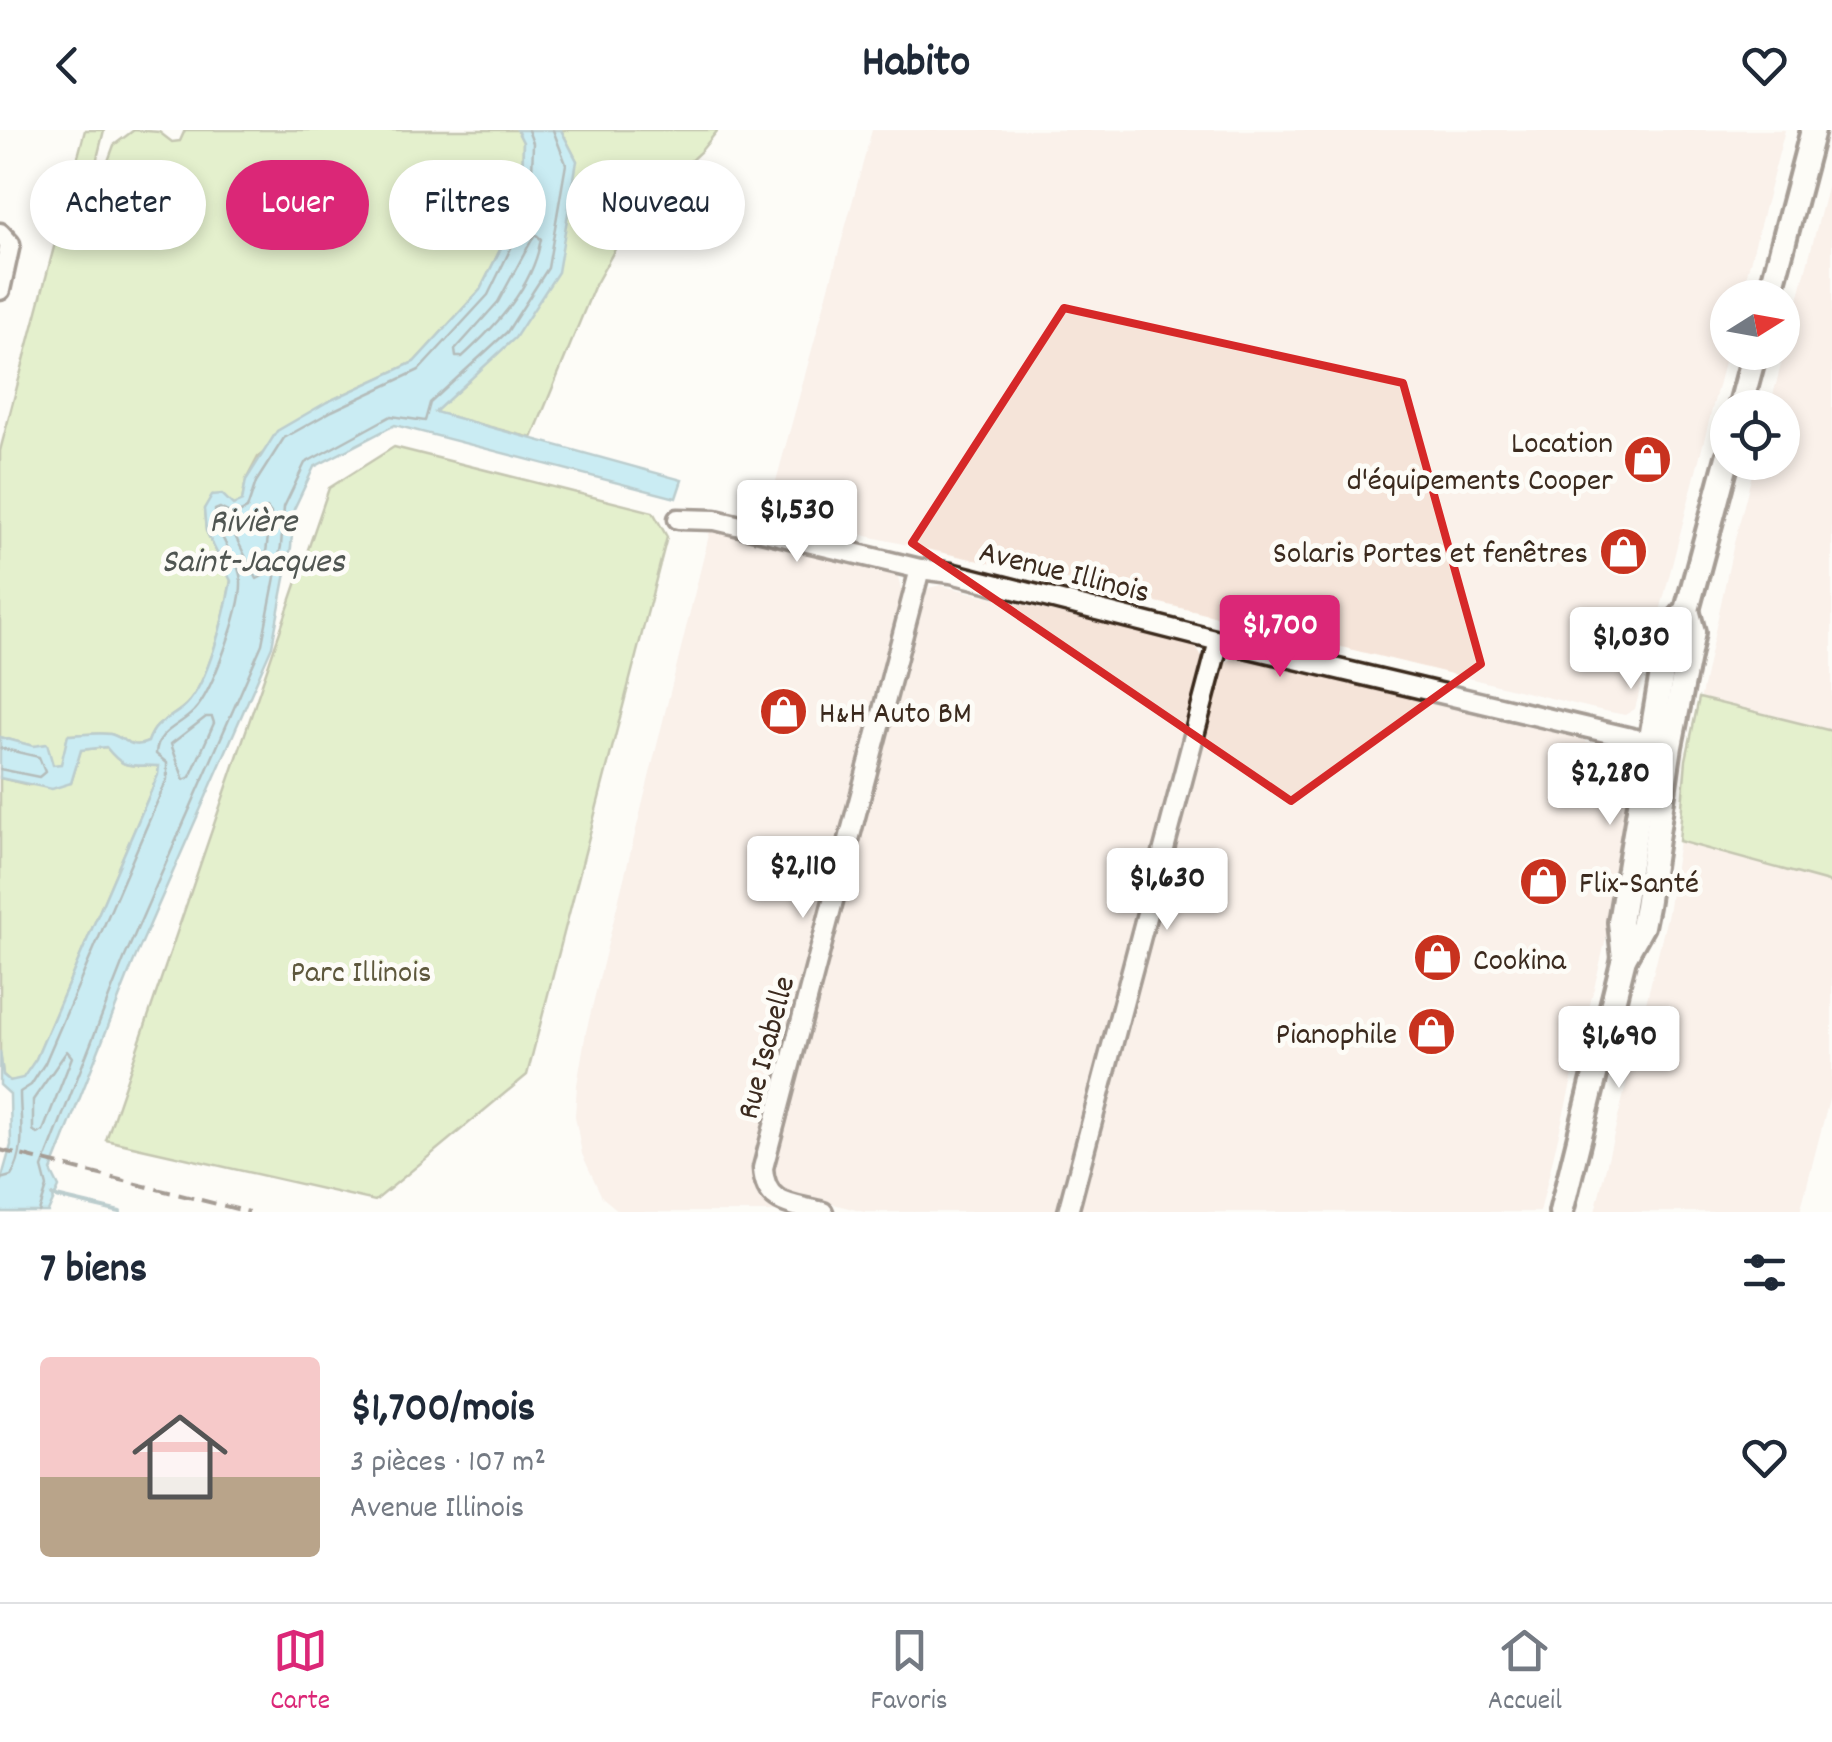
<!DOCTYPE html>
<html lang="fr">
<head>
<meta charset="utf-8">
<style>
  :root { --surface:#fff; --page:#f6f6f7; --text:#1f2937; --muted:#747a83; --line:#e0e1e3; --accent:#db2777 }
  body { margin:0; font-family:Dekko,sans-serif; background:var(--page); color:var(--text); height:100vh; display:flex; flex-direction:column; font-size:38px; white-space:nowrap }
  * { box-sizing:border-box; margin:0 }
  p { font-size:32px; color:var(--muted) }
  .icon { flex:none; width:55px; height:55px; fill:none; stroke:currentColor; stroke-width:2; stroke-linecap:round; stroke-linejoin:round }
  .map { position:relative; height:1082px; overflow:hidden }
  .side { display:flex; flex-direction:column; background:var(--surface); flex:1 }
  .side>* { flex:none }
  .banner { position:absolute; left:30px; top:30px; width:1000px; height:90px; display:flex; gap:20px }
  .needle { width:65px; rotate:79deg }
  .buttons { position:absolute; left:1710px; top:150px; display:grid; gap:20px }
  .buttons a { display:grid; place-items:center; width:90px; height:90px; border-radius:50%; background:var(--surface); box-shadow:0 5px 15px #0003; font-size:50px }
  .price { position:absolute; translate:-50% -85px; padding:0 22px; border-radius:10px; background:#fff; color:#222; font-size:32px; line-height:65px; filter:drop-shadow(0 2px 5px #0008) }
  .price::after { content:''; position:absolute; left:50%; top:60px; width:30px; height:22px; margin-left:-15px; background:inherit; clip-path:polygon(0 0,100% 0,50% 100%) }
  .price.active { background:var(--accent); color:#fff }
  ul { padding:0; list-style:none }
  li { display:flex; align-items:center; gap:30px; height:250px; padding:0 40px }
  li span { display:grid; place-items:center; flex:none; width:280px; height:200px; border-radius:10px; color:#555 }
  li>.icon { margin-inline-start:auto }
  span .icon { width:120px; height:120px; fill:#fffc; stroke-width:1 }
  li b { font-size:42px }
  h2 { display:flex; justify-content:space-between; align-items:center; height:120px; padding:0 40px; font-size:42px }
  .tag { padding:0 35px; border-radius:45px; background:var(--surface); box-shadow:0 5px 15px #0003; font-size:35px; line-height:90px }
  .tag.active { background:var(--accent); color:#fff }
  header { display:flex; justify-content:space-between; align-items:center; height:130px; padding:0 40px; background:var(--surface); font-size:45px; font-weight:800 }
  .dock { display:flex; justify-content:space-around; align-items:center; height:140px; border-top:2px solid var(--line); background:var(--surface); font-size:28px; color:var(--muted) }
  .dock a { display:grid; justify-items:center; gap:5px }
  .dock .active { color:var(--accent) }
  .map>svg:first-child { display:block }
  .built { fill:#f5e4d9 }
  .green { fill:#c6e299; stroke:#80865c; stroke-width:2.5 }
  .water { fill:#8ddaed; stroke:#6c949a; stroke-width:2.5 }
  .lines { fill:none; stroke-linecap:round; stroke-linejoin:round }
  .shore { stroke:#5c7071; stroke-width:2.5 }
  .stream { stroke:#6c949a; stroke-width:4 }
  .minor-casing { stroke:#3b2a1e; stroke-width:25 }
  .major-casing { stroke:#3b2a1e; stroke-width:30 }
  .minor { stroke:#fdfcf7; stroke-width:18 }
  .major { stroke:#fdfcf7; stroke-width:22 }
  .rail { stroke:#3b2a1e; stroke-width:4; stroke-dasharray:15 8; stroke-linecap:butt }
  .marked { fill:none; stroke:#d62828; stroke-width:8; stroke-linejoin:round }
  .labels { text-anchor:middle; stroke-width:10; stroke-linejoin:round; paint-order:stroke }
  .poi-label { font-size:32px; fill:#3b2a1e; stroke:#fdfcf7; text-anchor:end }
  .street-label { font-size:32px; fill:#3b2a1e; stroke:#fdfcf7 }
  .park-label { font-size:32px; fill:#5e583d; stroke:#fdfcf7 }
  .water-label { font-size:35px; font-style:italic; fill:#505652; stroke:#fdfcf7 }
</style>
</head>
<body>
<header><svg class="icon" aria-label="back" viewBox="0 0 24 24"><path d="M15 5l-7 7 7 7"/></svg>Habito<svg class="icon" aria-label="heart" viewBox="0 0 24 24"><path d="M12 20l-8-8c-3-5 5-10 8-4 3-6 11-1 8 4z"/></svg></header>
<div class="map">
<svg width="1832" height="1082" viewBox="0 0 1832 1082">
  <rect width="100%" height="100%" fill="#fdfcf7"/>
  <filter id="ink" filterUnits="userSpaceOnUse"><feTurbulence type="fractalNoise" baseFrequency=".01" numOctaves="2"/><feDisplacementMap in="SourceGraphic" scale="20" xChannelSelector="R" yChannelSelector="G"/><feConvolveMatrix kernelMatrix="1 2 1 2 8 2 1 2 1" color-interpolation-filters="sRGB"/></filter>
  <g filter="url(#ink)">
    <!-- built -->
    <g class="built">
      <path d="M872 0H1785L1741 167 1728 168 1727 221 1635 579 1625 585 1595 579 1062 449 767 384Z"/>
      <path d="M1832 39V958L1800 1082H1595L1668 783 1701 566 1734 413 1755 333 1782 332V278L1770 277Z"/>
      <path d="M710 401 889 443 898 447 902 462 752 1041 757 1065 778 1082H620L602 1067 582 1024 575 986 577 955 586 902Z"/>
      <path d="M940 455 1188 514 1195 516 1202 527 1058 1082H864L784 1061 774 1054 772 1042 779 1015 923 468 929 458Z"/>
      <path d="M1235 527 1585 608 1586 612 1620 619 1625 628 1633 650 1622 742 1540 1082H1080L1223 534Z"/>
    </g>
    <!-- green -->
    <g class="green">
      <path d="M85 0H104L91 53H100L114 15 134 0 159 2 172 12 180 11 185 0H517L523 12 522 76 480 160 414 232 327 272 258 327 246 350 242 371 233 376 213 365 204 379 206 401 231 450C225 483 209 552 186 575 169 591 156 589 148 612 131 620 125 608 110 604 97 602 81 605 68 605L62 634 53 636 33 616 0 607V321Z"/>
      <path d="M561 0H718L701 21 635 83 594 157 532 308 434 282 469 251 577 31Z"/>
      <path d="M394 317 653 382 667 407 527 945 375 1071 106 1010 329 358Z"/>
      <path d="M1699 568 1832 601V753L1679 711 1686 630Z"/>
      <path d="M106 617C126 642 130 634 159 636L158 645 36 929 23 949 10 951 3 945 0 921V648L29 655 71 653 81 620Z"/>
    </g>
    <!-- water -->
    <path class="water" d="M517 0H561L577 31 558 142 515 208 435 282 682 350 676 368 395 295 314 337 294 379 291 417 272 516 133 833 51 1041 59 1057 48 1082H0V1054L11 1015 10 964 0 955V921L3 945 10 951 23 948 36 929 158 645 159 636C130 633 127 643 106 617L81 620 71 653 52 659 0 648V607L33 616 47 614 53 635 61 634 68 605C80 605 97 602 110 604 125 608 131 620 148 612 156 589 169 591 186 575 209 552 225 483 231 451L206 401 204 379 212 365 222 364 233 375 242 371 246 350 277 301 327 272 414 232 480 160 522 76 523 12Z"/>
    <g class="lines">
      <!-- shore -->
      <g class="shore">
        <path d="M535 104 541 109C533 157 497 195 462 227H456L455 220 498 172Z"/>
        <path d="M267 378 271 383 263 446 257 449 233 402Z"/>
        <path d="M206 587H212L214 593 190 647 184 650 171 614Z"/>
        <path d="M0 618 39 627 45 642 39 647 0 639"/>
        <path d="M67 921 72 927 43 1001 37 1004 33 1000V970Z"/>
        <path d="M0 1049 11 1046C27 1021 20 990 20 962L31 955 45 933 167 649V633L156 624C157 600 179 597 194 581 212 563 242 478 241 452 240 428 215 408 215 380L220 378 234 385 247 379 256 352 284 308 332 281 419 240 488 165 531 77 533 13 528 0"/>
        <path d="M39 1082 47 1057 42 1038 124 829 262 514 281 416 284 377 305 333 391 286 425 291 430 273 507 202 548 138 566 34 553 0"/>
      </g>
      <!-- stream -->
      <path class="stream" d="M52 1066 120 1082"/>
      <defs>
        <g id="minor">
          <path d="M0 103 10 114 0 160"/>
          <path d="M678 389 715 390 920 439 951 443 1219 511 1661 615"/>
          <path d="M823 1082C792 1074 765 1076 763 1038L920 439"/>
          <path d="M1068 1082 1219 511"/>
        </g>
        <g id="major">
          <path d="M1769 168 1813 0"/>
          <path d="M1740 278 1755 222"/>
          <path d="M1624 828 1620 792 1663 537 1672 497 1687 480 1728 327"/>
          <path d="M1561 1082 1624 828 1642 796 1646 776 1670 616 1693 502 1687 480"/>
        </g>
      </defs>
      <!-- minor casing -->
      <use href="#minor" class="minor-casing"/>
      <!-- major casing -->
      <use href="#major" class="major-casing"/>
      <!-- minor -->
      <use href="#minor" class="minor"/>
      <!-- major -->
      <use href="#major" class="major"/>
      <!-- rail -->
      <path class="rail" d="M0 1020 249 1082"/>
    </g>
  </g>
  <!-- marked area -->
  <path d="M0 0H1832V1082H0ZM1064 178 1403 253 1481 534 1291 671 912 413Z" fill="#fdfcf7" fill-opacity=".55" fill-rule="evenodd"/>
  <path class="marked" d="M1064 178 1403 253 1481 534 1291 671 912 413Z"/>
  <!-- icons -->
  <defs>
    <symbol id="shop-disc" viewBox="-11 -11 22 22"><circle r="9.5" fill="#c8321e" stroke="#fdfcf7"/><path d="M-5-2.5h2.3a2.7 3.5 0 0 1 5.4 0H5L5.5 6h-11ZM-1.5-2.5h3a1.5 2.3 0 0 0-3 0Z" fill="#fff"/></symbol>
  </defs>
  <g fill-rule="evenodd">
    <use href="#shop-disc" x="1620" y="302" width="55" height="55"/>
    <use href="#shop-disc" x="1596" y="394" width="55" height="55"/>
    <use href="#shop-disc" x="756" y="554" width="55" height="55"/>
    <use href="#shop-disc" x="1516" y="724" width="55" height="55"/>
    <use href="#shop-disc" x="1410" y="800" width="55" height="55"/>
    <use href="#shop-disc" x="1404" y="874" width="55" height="55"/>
  </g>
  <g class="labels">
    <!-- poi labels -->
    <g class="poi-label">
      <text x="1613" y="322">Location<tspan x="1613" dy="37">d'équipements Cooper</tspan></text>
      <text x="1588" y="432">Solaris Portes et fenêtres</text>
      <text x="819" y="592" text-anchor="start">H&amp;H Auto BM</text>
      <text x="1579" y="762" text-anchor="start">Flix-Santé</text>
      <text x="1473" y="839" text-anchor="start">Cookina</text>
      <text x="1397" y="913">Pianophile</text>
    </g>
    <!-- street labels -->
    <g class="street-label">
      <text transform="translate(1065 440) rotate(14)" y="11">Avenue Illinois</text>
      <text transform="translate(764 917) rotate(-75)" y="11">Rue Isabelle</text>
    </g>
    <!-- park labels -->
    <g class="park-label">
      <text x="361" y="851">Parc Illinois</text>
    </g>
    <!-- water labels -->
    <g class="water-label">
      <text x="253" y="401">Rivière<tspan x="253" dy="40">Saint-Jacques</tspan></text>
    </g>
  </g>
</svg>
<div class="buttons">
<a><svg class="needle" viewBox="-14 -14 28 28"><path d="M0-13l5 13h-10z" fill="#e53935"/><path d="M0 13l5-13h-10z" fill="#747a83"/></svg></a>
<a><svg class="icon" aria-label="locate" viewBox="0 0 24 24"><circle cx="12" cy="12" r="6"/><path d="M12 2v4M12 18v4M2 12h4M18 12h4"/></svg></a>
</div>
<b class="price" style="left:797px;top:435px">$1,530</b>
<b class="price active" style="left:1280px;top:550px">$1,700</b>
<b class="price" style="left:1631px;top:562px">$1,030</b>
<b class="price" style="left:1610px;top:698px">$2,280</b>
<b class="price" style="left:803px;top:791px">$2,110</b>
<b class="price" style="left:1167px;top:803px">$1,630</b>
<b class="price" style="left:1619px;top:961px">$1,690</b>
<div class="banner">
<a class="tag">Acheter</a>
<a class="tag active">Louer</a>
<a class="tag">Filtres</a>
<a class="tag">Nouveau</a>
</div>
</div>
<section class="side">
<h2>7 biens<svg class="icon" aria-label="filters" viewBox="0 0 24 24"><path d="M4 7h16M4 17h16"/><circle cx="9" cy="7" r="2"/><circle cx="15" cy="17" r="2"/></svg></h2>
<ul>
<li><span style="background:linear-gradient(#f6c9c9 60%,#b9a48a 0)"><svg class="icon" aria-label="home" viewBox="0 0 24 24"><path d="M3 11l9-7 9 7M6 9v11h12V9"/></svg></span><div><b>$1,700/mois</b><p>3 pièces · 107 m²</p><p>Avenue Illinois</p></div><svg class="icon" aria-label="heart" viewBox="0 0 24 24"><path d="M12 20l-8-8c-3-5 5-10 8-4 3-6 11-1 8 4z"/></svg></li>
</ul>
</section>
<nav class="dock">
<a class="active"><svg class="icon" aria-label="map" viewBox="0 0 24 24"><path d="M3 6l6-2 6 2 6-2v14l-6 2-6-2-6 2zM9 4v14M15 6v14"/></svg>Carte</a>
<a><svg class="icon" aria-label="saved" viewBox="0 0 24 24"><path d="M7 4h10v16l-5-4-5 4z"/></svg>Favoris</a>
<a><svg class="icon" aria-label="home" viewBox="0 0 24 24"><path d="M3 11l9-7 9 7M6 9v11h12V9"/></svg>Accueil</a>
</nav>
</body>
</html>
